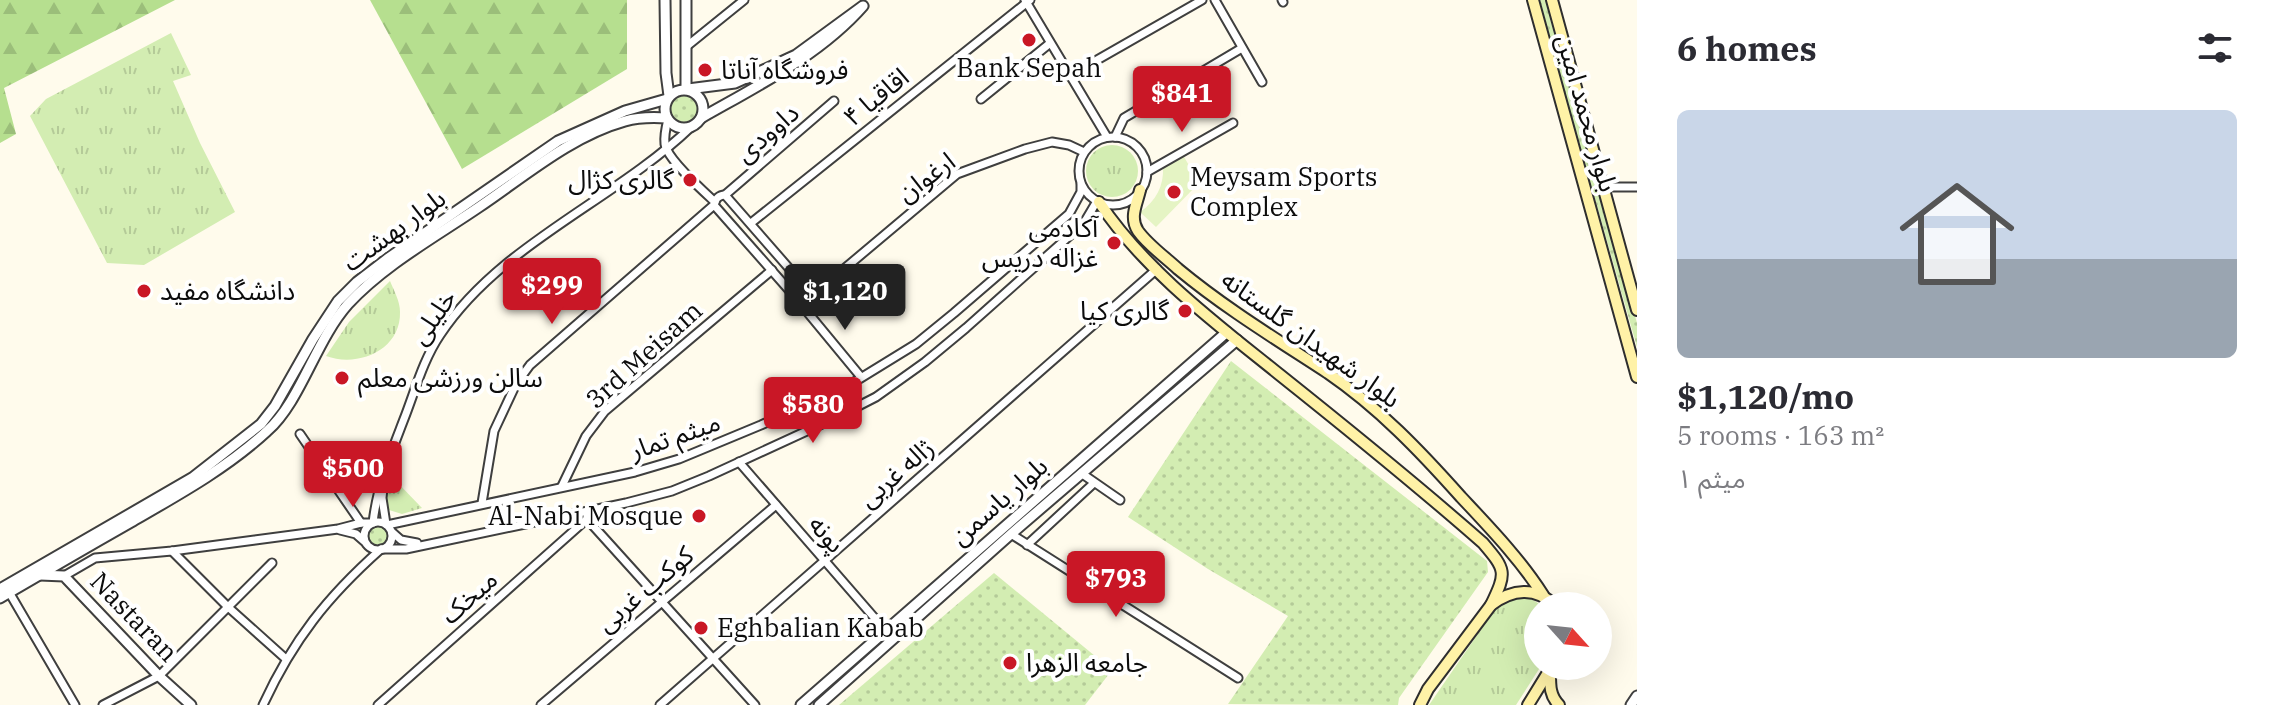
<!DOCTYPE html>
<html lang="en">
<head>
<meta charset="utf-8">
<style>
  :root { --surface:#fff; --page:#f2f2f3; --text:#2b2b33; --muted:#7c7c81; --accent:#c91726 }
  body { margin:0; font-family:"IBM Plex Serif","Noto Sans Arabic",serif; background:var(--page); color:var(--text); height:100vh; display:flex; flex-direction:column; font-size:30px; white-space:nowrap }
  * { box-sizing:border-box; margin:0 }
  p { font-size:26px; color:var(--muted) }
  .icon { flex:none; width:44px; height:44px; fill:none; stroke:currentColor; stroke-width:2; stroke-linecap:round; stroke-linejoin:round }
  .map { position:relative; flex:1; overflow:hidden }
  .details { display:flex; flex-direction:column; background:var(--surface); width:640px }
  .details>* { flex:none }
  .needle { width:52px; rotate:117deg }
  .fabs { position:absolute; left:1524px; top:592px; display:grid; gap:16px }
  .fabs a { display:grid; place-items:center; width:88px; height:88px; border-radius:50%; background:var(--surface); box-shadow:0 8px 32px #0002; font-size:40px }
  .price { position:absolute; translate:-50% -68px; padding:0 18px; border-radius:8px; background:var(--accent); color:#fff; font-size:26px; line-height:52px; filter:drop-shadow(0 2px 4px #0008) }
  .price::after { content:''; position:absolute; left:50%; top:48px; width:24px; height:18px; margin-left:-12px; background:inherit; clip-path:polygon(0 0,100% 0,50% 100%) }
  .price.selected { background:#222; color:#fff }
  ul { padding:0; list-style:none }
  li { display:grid; align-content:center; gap:16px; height:424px; padding:0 40px }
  li span { display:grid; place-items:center; height:248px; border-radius:12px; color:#555 }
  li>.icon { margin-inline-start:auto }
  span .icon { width:144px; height:144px; fill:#fffc; stroke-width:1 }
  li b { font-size:34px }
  h2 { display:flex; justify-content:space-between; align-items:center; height:96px; padding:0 40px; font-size:34px }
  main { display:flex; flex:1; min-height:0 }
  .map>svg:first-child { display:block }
  .grass { fill:url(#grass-dots) }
  .forest { fill:url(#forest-firs) }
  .park { fill:url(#park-tufts) }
  .pitch { fill:#e5f4c4 }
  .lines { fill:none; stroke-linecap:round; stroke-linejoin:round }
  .minor-casing { stroke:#3f3f3f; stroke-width:11 }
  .tertiary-casing { stroke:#3f3f3f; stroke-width:13 }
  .secondary-casing { stroke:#2e2e2e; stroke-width:14 }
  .minor { stroke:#fff; stroke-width:7 }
  .tertiary { stroke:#fff; stroke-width:9 }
  .secondary { stroke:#fff2a7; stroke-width:10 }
  .poi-dot { fill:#c91726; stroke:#fff; stroke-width:3 }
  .labels { text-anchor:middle; stroke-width:8; stroke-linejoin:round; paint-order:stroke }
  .poi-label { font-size:26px; fill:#0c0c0c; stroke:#fff; text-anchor:start }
  .street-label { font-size:26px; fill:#0c0c0c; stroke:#fff }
</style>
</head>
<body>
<main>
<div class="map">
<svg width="1637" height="705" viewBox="0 0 1637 705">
  <defs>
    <pattern id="grass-dots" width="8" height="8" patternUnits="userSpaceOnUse" patternTransform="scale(2)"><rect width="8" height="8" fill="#d3edb2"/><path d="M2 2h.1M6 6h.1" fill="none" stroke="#b4ca98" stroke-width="1.8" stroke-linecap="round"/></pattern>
    <pattern id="forest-firs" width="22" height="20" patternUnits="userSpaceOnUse" patternTransform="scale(2)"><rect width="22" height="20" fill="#b6df8f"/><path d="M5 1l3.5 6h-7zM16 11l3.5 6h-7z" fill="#9bbe7a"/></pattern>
    <pattern id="park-tufts" width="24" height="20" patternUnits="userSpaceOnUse" patternTransform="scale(2)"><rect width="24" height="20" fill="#d3edb2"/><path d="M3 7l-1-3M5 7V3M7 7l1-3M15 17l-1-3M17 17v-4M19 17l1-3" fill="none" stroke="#b4ca98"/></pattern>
  </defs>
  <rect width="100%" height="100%" fill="#fffbec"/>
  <!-- grass -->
  <g class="grass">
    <path d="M1540 0H1547L1550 19 1637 323V347L1558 68Z"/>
    <circle cx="684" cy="109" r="14"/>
    <path d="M1231 361 1487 561 1488 572 1399 698 1398 705 1228 704 1288 616 1208 569 1128 517Z"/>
    <circle cx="378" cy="536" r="10"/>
    <path d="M994 573 1112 670 1085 705H839Z"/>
  </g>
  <!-- forest -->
  <g class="forest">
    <path d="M0 0H175L4 88 16 134 0 143Z"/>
    <path d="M370 0H627V69L462 169Z"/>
  </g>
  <!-- park -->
  <g class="park">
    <path d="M171 33 191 75 173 81 200 143 235 212 144 265 107 263 30 116 46 99Z"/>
    <circle cx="1112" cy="171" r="26"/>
    <path d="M390 281C394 291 400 301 400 312 401 350 358 368 326 356L349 322Z"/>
    <path d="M393 478 422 508 402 514 389 510 386 498Z"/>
    <path d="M1517 598 1531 599 1543 606H1538V666H1541L1516 705H1429L1495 609 1506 602Z"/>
  </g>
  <!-- pitch -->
  <path class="pitch" d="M1183 155 1199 183 1156 227 1140 212C1156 201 1164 186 1163 167Z"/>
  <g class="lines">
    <defs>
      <g id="minor">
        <path d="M1025 0 1107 137"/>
        <path d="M1215 0 1262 82"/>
        <path d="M1282 0 1283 2"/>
        <path d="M687 46 744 0"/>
        <path d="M1069 76 1202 0"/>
        <path d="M981 99 1049 44"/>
        <path d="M668 119C666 127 664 136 665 144 667 159 703 191 715 202"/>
        <circle cx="1113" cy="171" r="34"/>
        <path d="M1115 137 1124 118 1242 48"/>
        <path d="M1147 172 1233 123"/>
        <path d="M1602 187H1637"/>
        <path d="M725 195 834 101"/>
        <path d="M751 223 1030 0"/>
        <path d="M813 295 957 174 1025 149 1052 142 1069 145 1084 152"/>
        <path d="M804 308 861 377"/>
        <path d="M300 434 361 523"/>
        <path d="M739 462 885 630"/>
        <path d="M1081 473 1120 500"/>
        <path d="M562 486 586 436 605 411 772 270"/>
        <path d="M383 488 382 498 386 524"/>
        <path d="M482 503 494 431 516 384 530 365 714 205C715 199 719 195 725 195L815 298 814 304 809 308 804 307 714 205"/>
        <path d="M587 516V519L755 705"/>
        <circle cx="378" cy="536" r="14"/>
        <path d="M373 523C377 486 391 453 404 419 415 391 423 360 440 335 500 244 614 201 691 127"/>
        <path d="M387 525 635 472 679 459 761 425 851 384 916 344 954 313 1069 214 1081 192V184"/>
        <path d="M340 530 356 534 364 541"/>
        <path d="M392 532 401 540 417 543"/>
        <path d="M1011 534 1238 678"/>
        <path d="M1027 545 1094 483"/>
        <path d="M382 549H406L626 503 672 491 709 476 835 418 876 397 925 362 966 328 1084 223 1097 201"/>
        <path d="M172 551 228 607 286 659"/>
        <path d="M64 576 95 558 172 551 338 529 361 523H372"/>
        <path d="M9 592 75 705"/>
        <path d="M1119 603 1148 557"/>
        <path d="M103 705 159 676 272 563"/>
        <path d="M263 705C293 640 327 597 381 549"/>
        <path d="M378 705 587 519"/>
        <path d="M541 705 776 505"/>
        <path d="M660 705 1157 269"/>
      </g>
      <g id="tertiary">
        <path d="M665 0 666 73 669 96"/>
        <path d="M686 0V89"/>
        <path d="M688 89 735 83 796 55 863 6C820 55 757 86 701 118"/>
        <circle cx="684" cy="109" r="19"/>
        <path d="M40 575 64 576 159 676 191 705"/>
        <path d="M0 589 192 478 261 424 275 406 313 339 338 301 357 282 387 259 558 141 625 111 667 99"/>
        <path d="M0 598C44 572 87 547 131 522 178 495 227 468 267 431 301 401 315 341 348 304 384 265 435 237 479 207 525 176 571 136 625 121 639 117 653 117 667 118"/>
        <path d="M801 705 1227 332"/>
        <path d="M819 705 1011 534 1237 340"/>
        <path d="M1631 705 1637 696"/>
      </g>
      <g id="secondary">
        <path d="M1533 0 1637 377"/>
        <path d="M1552 0 1637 310"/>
        <path d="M1140 190C1137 204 1129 217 1138 231 1148 245 1165 257 1178 269 1225 308 1276 339 1328 373 1379 408 1420 451 1461 497 1490 528 1520 559 1543 595"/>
        <path d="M1099 202C1144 270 1218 325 1280 375 1349 430 1417 485 1483 543 1506 570 1507 572 1491 605"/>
        <path d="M1550 674C1550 686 1550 696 1559 705"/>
        <path d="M1420 705 1428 689 1491 605C1512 589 1536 586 1555 606"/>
        <path d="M1528 705 1552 666"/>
      </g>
    </defs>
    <!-- minor casing -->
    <use href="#minor" class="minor-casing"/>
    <!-- tertiary casing -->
    <use href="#tertiary" class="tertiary-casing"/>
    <!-- secondary casing -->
    <use href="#secondary" class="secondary-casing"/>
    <!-- minor -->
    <use href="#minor" class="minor"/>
    <!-- tertiary -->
    <use href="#tertiary" class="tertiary"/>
    <!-- secondary -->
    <use href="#secondary" class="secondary"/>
  </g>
  <!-- markers -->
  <g class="poi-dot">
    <circle cx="1029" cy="40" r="8"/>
    <circle cx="705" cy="70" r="8"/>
    <circle cx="690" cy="180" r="8"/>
    <circle cx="1174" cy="192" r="8"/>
    <circle cx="1114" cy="243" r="8"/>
    <circle cx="144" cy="291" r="8"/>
    <circle cx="1185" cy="311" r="8"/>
    <circle cx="342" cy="378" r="8"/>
    <circle cx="699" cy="516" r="8"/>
    <circle cx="701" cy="628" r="8"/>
    <circle cx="1010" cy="663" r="8"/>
  </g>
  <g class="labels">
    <!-- poi labels -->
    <g class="poi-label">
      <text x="1029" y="77" text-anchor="middle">Bank Sepah</text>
      <text x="721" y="79">فروشگاه آناتا</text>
      <text x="1190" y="186">Meysam Sports<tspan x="1190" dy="30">Complex</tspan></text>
      <text x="674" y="189" text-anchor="end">گالری کژال</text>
      <text x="1098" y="237" text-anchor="end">آکادمی<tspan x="1098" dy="30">غزاله دریس</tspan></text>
      <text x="160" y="300">دانشگاه مفید</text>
      <text x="1169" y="320" text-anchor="end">گالری کیا</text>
      <text x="358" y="387">سالن ورزشی معلم</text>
      <text x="683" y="525" text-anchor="end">Al-Nabi Mosque</text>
      <text x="717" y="637">Eghbalian Kabab</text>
      <text x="1026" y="672">جامعه الزهرا</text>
    </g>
    <!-- street labels -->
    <g class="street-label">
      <text transform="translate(876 97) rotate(-39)" y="9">اقاقیا ۴</text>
      <text transform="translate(1587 113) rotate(74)" y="9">بلوار محمد امین</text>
      <text transform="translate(767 133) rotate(-41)" y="9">داوودی</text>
      <text transform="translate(926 177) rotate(-36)" y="9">ارغوان</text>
      <text transform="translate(394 230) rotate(-36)" y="9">بلوار بهشت</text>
      <text transform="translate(433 317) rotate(-55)" y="9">خلیلی</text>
      <text transform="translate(1311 339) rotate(36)" y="9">بلوار شهیدان گلستانه</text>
      <text transform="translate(644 355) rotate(-42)" y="9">3rd Meisam</text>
      <text transform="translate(675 436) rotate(-19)" y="9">میثم تمار</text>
      <text transform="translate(896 473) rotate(-41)" y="9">ژاله غربی</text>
      <text transform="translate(999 501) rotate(-41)" y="9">بلوار یاسمن</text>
      <text transform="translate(827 534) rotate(49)" y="9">پونه</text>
      <text transform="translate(645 589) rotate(-40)" y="9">کوکب غربی</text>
      <text transform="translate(469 597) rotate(-42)" y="9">میخک</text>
      <text transform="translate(134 617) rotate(46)" y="9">Nastaran</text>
    </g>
  </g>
</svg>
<div class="fabs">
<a><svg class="needle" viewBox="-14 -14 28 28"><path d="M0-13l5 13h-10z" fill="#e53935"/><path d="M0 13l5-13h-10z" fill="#7c7c81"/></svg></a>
</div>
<b class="price" style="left:1182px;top:134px">$841</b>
<b class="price" style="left:552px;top:326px">$299</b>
<b class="price selected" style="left:845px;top:332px">$1,120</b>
<b class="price" style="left:813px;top:445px">$580</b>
<b class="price" style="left:353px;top:509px">$500</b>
<b class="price" style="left:1116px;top:619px">$793</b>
</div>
<section class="details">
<h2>6 homes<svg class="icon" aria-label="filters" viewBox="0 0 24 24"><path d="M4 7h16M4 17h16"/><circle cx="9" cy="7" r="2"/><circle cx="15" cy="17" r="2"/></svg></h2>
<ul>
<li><span style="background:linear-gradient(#c9d6e8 60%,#9aa5b1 0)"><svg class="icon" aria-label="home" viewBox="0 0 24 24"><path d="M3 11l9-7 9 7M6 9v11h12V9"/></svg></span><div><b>$1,120/mo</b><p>5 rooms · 163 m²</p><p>میثم ۱</p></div></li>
</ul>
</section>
</main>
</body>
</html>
